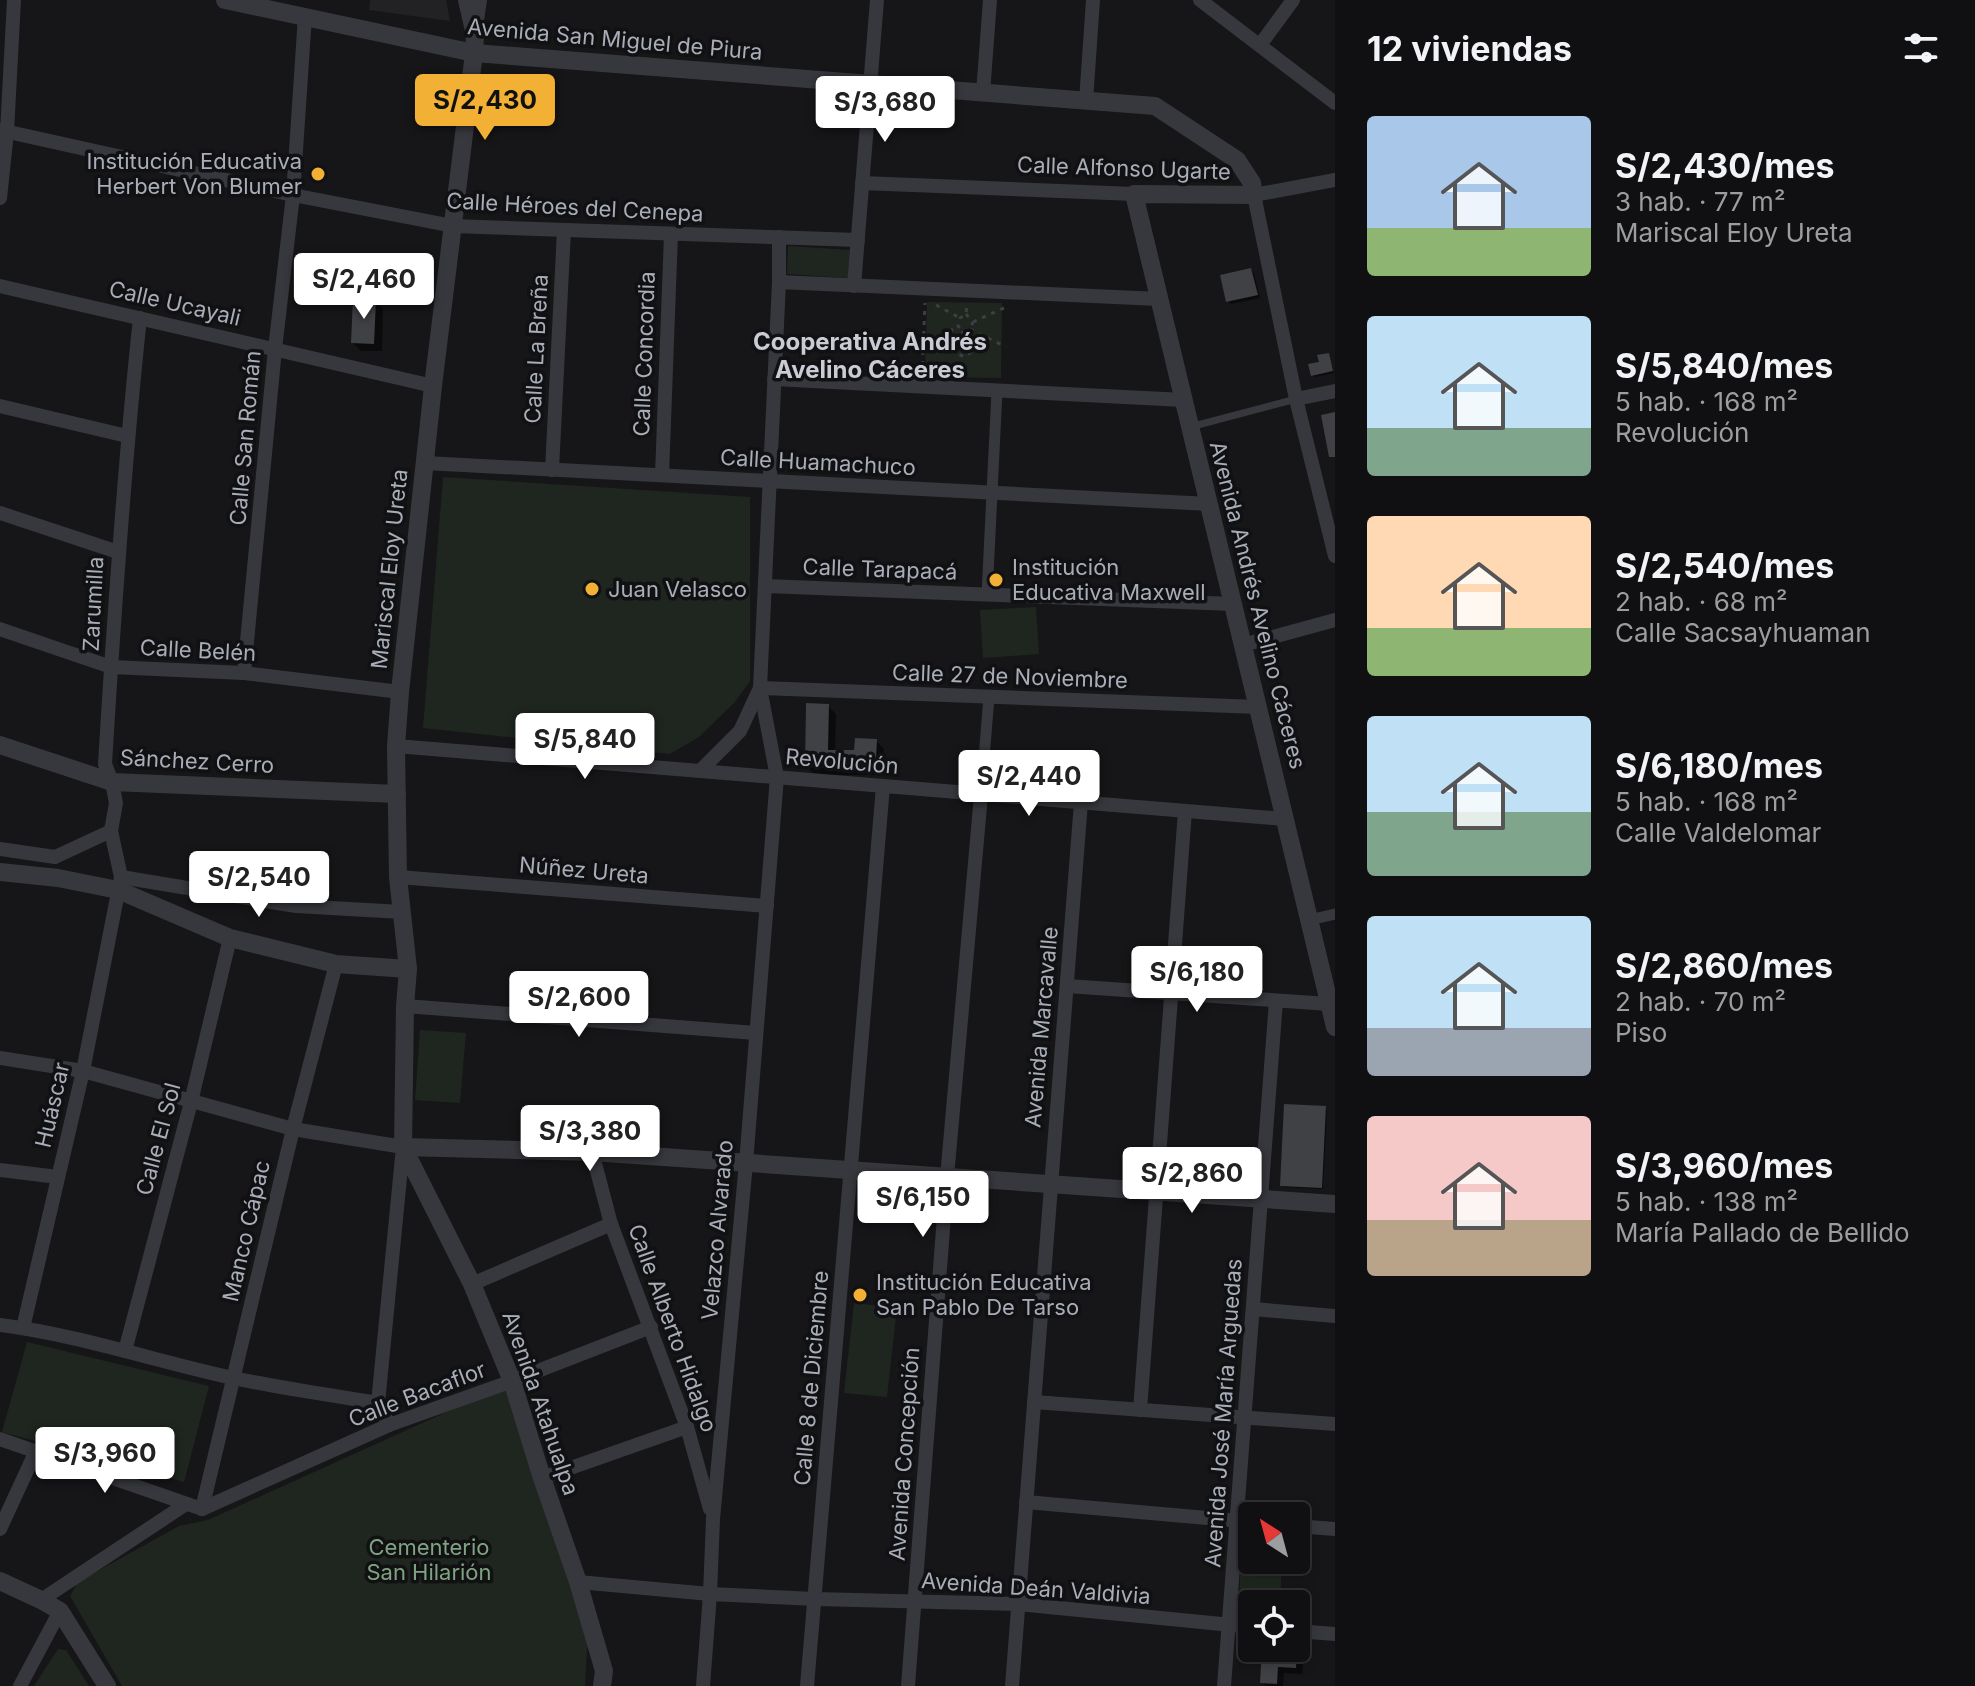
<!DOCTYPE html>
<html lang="es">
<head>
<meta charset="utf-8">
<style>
  :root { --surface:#101012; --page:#19191b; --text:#f1f3f6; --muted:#9c9d9f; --line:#303032; --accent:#f2b134 }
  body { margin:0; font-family:Inter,sans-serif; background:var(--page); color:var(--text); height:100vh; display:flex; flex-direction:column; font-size:30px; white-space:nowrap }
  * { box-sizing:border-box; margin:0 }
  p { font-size:26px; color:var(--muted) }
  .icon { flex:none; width:44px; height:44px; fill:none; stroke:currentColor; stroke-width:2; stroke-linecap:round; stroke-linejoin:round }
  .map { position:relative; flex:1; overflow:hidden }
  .sheet { display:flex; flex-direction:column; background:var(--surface); width:640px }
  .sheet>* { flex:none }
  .needle { width:52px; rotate:324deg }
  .fabs { position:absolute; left:1238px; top:1502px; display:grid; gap:16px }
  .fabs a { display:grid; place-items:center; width:72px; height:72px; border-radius:8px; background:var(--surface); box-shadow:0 4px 12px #0003,0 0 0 2px var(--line); font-size:40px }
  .price { position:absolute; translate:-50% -68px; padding:0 18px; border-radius:8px; background:#fff; color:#222; font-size:26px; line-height:52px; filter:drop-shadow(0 2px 4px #0008) }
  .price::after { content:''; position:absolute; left:50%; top:48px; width:24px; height:18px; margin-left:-12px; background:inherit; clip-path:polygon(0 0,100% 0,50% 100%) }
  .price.current { background:var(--accent); color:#111 }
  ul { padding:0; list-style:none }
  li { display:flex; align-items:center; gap:24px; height:200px; padding:0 32px }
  li span { display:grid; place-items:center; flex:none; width:224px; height:160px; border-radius:8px; color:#555 }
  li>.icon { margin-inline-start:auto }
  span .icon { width:96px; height:96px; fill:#fffc; stroke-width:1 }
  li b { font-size:34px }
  h2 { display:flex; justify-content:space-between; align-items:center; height:96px; padding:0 32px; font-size:34px }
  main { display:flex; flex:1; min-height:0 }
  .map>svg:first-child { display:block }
  .built { fill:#222225 }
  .green { fill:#1e261f }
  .shadow { fill:#0007 }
  .building { fill:#404145 }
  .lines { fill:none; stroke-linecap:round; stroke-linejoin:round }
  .path { stroke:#3d3f44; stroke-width:3; stroke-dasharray:4 6; stroke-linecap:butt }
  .service { stroke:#37383d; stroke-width:7 }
  .pedestrian { stroke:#37383d; stroke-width:11 }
  .minor { stroke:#37383d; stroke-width:14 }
  .tertiary { stroke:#37383d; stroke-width:18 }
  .poi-dot { fill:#f2b134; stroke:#111113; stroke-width:3 }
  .labels { text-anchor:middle; stroke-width:7; stroke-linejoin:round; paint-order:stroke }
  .street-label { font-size:22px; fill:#a8adb8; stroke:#111113 }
  .poi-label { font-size:22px; fill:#a8adb8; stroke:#111113; text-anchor:start }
  .park-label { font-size:22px; fill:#7fa381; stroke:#111113 }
  .neighbourhood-label { font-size:24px; font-weight:bold; fill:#c9ccd4; stroke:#111113 }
</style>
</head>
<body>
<main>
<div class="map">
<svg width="1335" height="1686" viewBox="0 0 1335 1686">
  <rect width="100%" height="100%" fill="#161618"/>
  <!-- built -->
  <path class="built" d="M370 0H446L450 21 369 10Z"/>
  <!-- green -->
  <g class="green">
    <path d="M788 246 850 250 848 278 787 274Z"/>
    <path d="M927 302 1002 303 1001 378 925 377Z"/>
    <path d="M443 477 750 497V681L735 702 699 737 670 754 423 728Z"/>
    <path d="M1036 607 1039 654 983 658 980 610Z"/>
    <path d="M420 1030 466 1033 460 1103 415 1100Z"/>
    <path d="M854 1303 897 1308 887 1397 844 1393Z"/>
    <path d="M27 1342 209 1386 184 1482 2 1432Z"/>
    <path d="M504 1386 588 1631 585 1686H122L70 1596 78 1582 179 1526 208 1520Z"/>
    <path d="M1241 1547 1252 1548V1560H1282L1280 1604H1252V1607H1239Z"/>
    <path d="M58 1649 66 1650 89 1686H34Z"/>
  </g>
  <!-- shadow -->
  <g class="shadow">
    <path d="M1251 270 1254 273 1260 298 1231 304 1228 301Z"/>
    <path d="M375 301 383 309 382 351H361L353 343Z"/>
    <path d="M1329 358 1334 373 1315 377 1313 375Z"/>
    <path d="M828 706 836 714 835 752H856L876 741 884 749 883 767H876V775H815L807 767Z"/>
    <path d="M1325 1108 1327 1110 1323 1189 1284 1187 1282 1186Z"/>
    <path d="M1297 1644 1304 1651 1302 1674 1284 1673 1283 1686H1266L1262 1682 1264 1648H1296Z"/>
  </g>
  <!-- building -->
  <g class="building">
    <path d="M1251 268 1258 295 1226 302 1220 275Z"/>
    <path d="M353 299H376L374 344 351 343Z"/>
    <path d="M1329 353 1333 371 1311 376 1308 364 1319 362 1317 355Z"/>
    <path d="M1335 412V457H1329L1321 415Z"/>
    <path d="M806 703 829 704 828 750H854L855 738 877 739 876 760H869V768L805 767Z"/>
    <path d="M1284 1104 1326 1106 1322 1188 1280 1186Z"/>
    <path d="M1262 1648H1297L1296 1668 1278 1667 1277 1684 1260 1683Z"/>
  </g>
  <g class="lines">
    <!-- path -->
    <g class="path">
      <path d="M936 305 960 318"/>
      <path d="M966 314 973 322 970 329 963 331 958 326 960 318 966 314 967 302"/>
      <path d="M973 322 1006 307"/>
      <path d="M970 329 1006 347"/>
      <path d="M962 338 973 345 970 353 964 357 955 352 956 343 962 338 963 331"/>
      <path d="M924 347 958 326"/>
      <path d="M922 375 925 303"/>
    </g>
    <!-- service -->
    <path class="service" d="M1190 427 1296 399"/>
    <!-- pedestrian -->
    <g class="pedestrian">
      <path d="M987 595 997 391"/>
      <path d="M981 795 989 697"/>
      <path d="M1309 920 1335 914"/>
    </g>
    <!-- minor -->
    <g class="minor">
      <path d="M1200 0 1335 103"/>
      <path d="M476 27 480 0"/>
      <path d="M1260 45 1293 0"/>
      <path d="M983 93 990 0"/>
      <path d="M1086 101 1093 0"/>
      <path d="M0 130 293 195 453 226 858 240"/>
      <path d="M1335 180 1254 195 1296 399 1335 556"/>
      <path d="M862 183 1134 194"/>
      <path d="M0 198 7 132 14 0"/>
      <path d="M779 282 1159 299"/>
      <path d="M0 286 433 386"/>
      <path d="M854 286 877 0"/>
      <path d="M774 379 1184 400"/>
      <path d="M1296 399 1335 391"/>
      <path d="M0 406 127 436"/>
      <path d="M425 463 1209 504"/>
      <path d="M552 470 564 230"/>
      <path d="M662 475 671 234"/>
      <path d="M0 513 118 552"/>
      <path d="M765 586 1233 604"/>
      <path d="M0 629 111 667 244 673 400 692"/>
      <path d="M1243 645 1335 620"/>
      <path d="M244 673 275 349 293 195 305 16"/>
      <path d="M396 746 1285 819"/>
      <path d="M700 771 740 731 760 688 1258 707"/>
      <path d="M0 849 55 857"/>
      <path d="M55 857 111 831"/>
      <path d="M121 877 296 906 402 912"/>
      <path d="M398 877 767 906"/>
      <path d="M1067 986 1330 1004"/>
      <path d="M405 1006 756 1033"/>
      <path d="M0 1058 83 1071 293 1129 403 1147 378 1403 389 1425"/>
      <path d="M592 1152 611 1224 687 1427 710 1509"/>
      <path d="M0 1170 58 1177"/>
      <path d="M472 1284 611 1224"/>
      <path d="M1253 1309 1335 1316"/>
      <path d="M0 1325C79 1335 155 1361 233 1378 281 1388 330 1395 378 1403"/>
      <path d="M23 1328 83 1071 121 877 111 831 116 803 112 782 105 764C114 615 124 466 140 318"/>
      <path d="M125 1351 191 1102 230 938"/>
      <path d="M1034 1402 1335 1424"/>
      <path d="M1140 1410 1185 811"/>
      <path d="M0 1439 202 1509"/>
      <path d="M542 1478 687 1427"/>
      <path d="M1026 1502 1252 1522"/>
      <path d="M202 1509 293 1129 336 964"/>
      <path d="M202 1509 389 1425 512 1381 651 1327"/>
      <path d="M1296 1526 1335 1529"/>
      <path d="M0 1529 36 1451"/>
      <path d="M578 1582 710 1594 815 1599 1018 1604 1252 1627"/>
      <path d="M41 1600 186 1504"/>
      <path d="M1296 1631 1335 1634"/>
      <path d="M20 1686 60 1611"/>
      <path d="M703 1686 710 1594 713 1519 746 1163 777 777 760 688 779 282V237"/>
      <path d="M807 1686 883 786"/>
      <path d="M908 1686 947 1177 981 795"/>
      <path d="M1012 1686 1081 802"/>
      <path d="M1224 1686 1276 1001"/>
    </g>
    <!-- tertiary -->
    <g class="tertiary">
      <path d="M225 0 474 53 1155 106 1237 160 1252 183 1254 195 1134 194 1335 1027"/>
      <path d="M467 0 475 35 474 53 433 386 400 692 396 746 398 877 408 969 405 1006 403 1147 472 1284 512 1381 542 1478 578 1582 604 1671 602 1686"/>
      <path d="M0 745 112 782 397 794"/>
      <path d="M0 872 58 878 118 890 230 938 336 964 408 969"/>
      <path d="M403 1147 592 1152 1335 1204"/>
      <path d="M0 1581 41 1600 60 1611 107 1686"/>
    </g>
  </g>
  <!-- markers -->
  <g class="poi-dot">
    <circle cx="318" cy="174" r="8"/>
    <circle cx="996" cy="580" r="8"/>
    <circle cx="592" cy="589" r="8"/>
    <circle cx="860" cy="1295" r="8"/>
  </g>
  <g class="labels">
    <!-- street labels -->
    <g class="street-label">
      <text transform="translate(615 39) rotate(5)" y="8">Avenida San Miguel de Piura</text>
      <text transform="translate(1124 168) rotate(2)" y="8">Calle Alfonso Ugarte</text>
      <text transform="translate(575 207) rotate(3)" y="8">Calle Héroes del Cenepa</text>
      <text transform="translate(175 303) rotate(13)" y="8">Calle Ucayali</text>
      <text transform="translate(536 349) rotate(-87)" y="8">Calle La Breña</text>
      <text transform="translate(644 354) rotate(-88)" y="8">Calle Concordia</text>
      <text transform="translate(245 438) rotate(-85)" y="8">Calle San Román</text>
      <text transform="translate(818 462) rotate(3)" y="8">Calle Huamachuco</text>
      <text transform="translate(389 569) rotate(-84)" y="8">Mariscal Eloy Ureta</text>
      <text transform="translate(880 569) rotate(2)" y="8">Calle Tarapacá</text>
      <text transform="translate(93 604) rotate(-87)" y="8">Zarumilla</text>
      <text transform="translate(1258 605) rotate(76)" y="8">Avenida Andrés Avelino Cáceres</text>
      <text transform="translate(198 650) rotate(3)" y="8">Calle Belén</text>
      <text transform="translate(1010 676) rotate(2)" y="8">Calle 27 de Noviembre</text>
      <text transform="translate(197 761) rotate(3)" y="8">Sánchez Cerro</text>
      <text transform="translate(842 761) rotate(5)" y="8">Revolución</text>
      <text transform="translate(584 870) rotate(5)" y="8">Núñez Ureta</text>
      <text transform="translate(1041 1027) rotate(-85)" y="8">Avenida Marcavalle</text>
      <text transform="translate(52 1105) rotate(-77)" y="8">Huáscar</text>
      <text transform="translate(158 1139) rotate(-75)" y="8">Calle El Sol</text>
      <text transform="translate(717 1230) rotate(-85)" y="8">Velazco Alvarado</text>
      <text transform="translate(246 1231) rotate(-77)" y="8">Manco Cápac</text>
      <text transform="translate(673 1328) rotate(70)" y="8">Calle Alberto Hidalgo</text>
      <text transform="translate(811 1378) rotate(-85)" y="8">Calle 8 de Diciembre</text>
      <text transform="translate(417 1394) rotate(-21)" y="8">Calle Bacaflor</text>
      <text transform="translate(541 1403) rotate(71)" y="8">Avenida Atahualpa</text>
      <text transform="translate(1223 1413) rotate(-86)" y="8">Avenida José María Arguedas</text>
      <text transform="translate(904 1454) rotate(-86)" y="8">Avenida Concepción</text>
      <text transform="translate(1036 1588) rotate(4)" y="8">Avenida Deán Valdivia</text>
    </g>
    <!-- poi labels -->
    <g class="poi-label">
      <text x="302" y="169" text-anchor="end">Institución Educativa<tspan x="302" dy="25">Herbert Von Blumer</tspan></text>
      <text x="1012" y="575">Institución<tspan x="1012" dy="25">Educativa Maxwell</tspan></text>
      <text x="608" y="597">Juan Velasco</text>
      <text x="876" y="1290">Institución Educativa<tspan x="876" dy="25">San Pablo De Tarso</tspan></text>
    </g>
    <!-- park labels -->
    <g class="park-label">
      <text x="429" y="1555">Cementerio<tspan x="429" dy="25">San Hilarión</tspan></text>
    </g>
    <!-- neighbourhood labels -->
    <g class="neighbourhood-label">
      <text x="870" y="350">Cooperativa Andrés<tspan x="870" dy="28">Avelino Cáceres</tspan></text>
    </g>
  </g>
</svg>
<div class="fabs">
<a><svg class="needle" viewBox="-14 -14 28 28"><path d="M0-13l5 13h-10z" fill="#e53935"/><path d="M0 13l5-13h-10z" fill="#9c9d9f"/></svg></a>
<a><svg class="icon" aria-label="locate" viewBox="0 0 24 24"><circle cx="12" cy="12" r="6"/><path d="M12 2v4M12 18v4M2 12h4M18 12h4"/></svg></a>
</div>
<b class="price current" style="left:485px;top:142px">S/2,430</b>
<b class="price" style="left:885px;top:144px">S/3,680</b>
<b class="price" style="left:364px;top:321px">S/2,460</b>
<b class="price" style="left:585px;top:781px">S/5,840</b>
<b class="price" style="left:1029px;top:818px">S/2,440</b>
<b class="price" style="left:259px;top:919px">S/2,540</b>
<b class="price" style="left:1197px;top:1014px">S/6,180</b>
<b class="price" style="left:579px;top:1039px">S/2,600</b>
<b class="price" style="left:590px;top:1173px">S/3,380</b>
<b class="price" style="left:1192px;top:1215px">S/2,860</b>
<b class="price" style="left:923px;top:1239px">S/6,150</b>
<b class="price" style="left:105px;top:1495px">S/3,960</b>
</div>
<section class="sheet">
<h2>12 viviendas<svg class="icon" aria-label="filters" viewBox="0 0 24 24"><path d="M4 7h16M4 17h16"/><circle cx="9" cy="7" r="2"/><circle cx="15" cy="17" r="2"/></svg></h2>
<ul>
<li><span style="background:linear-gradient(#a9c7e8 70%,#8fb573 0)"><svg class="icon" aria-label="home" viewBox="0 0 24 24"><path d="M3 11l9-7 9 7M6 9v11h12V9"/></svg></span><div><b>S/2,430/mes</b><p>3 hab. · 77 m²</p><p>Mariscal Eloy Ureta</p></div></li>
<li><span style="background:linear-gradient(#bfe0f5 70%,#7fa58c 0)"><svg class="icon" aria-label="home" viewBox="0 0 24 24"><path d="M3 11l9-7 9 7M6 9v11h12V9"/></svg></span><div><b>S/5,840/mes</b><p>5 hab. · 168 m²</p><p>Revolución</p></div></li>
<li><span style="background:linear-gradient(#ffd9b3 70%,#8fb573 0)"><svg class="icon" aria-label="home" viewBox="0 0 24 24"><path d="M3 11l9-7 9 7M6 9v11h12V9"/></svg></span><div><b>S/2,540/mes</b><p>2 hab. · 68 m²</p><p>Calle Sacsayhuaman</p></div></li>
<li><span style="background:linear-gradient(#bfe0f5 60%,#7fa58c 0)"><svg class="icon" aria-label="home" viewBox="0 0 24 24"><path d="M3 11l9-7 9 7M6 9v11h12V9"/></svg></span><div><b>S/6,180/mes</b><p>5 hab. · 168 m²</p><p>Calle Valdelomar</p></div></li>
<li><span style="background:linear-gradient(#bfe0f5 70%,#9aa5b1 0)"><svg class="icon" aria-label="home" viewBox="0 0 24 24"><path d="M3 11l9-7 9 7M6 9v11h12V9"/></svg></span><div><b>S/2,860/mes</b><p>2 hab. · 70 m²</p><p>Piso</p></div></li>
<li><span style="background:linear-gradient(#f6c9c9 65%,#b9a48a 0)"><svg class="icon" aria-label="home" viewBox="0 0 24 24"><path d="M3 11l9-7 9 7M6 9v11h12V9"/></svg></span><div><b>S/3,960/mes</b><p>5 hab. · 138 m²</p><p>María Pallado de Bellido</p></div></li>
</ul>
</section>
</main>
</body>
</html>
